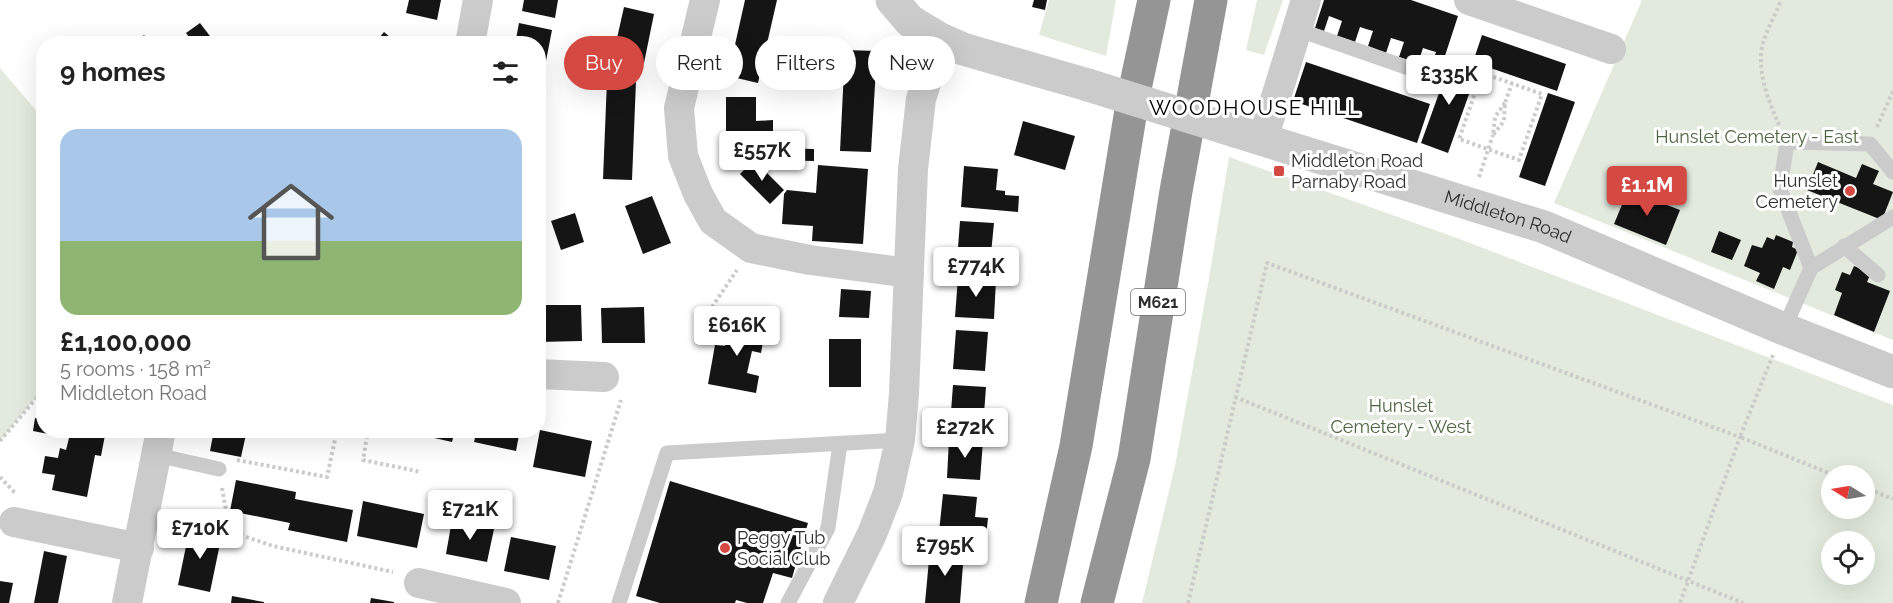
<!DOCTYPE html>
<html lang="en">
<head>
<meta charset="utf-8">
<style>
  :root { --surface:#fff; --page:#f6f6f6; --text:#222; --muted:#767676; --line:#e0e0e0; --accent:#d44941 }
  body { margin:0; font-family:Raleway,sans-serif; background:var(--page); color:var(--text); height:100vh; display:flex; flex-direction:column; font-size:22px; white-space:nowrap }
  * { box-sizing:border-box; margin:0 }
  p { font-size:20px; color:var(--muted) }
  .icon { flex:none; width:33px; height:33px; fill:none; stroke:currentColor; stroke-width:2; stroke-linecap:round; stroke-linejoin:round }
  .map { position:relative; flex:1; overflow:hidden }
  .details { position:absolute; left:36px; top:36px; width:510px; height:402px; display:flex; flex-direction:column; background:var(--surface); border-radius:24px; box-shadow:0 6px 24px #0002 }
  .details>* { flex:none }
  .top-card { position:absolute; left:564px; top:36px; width:570px; height:54px; display:flex; gap:12px }
  .needle { width:39px; rotate:281deg }
  .controls { position:absolute; left:1821px; top:465px; display:grid; gap:12px }
  .controls a { display:grid; place-items:center; width:54px; height:54px; border-radius:50%; background:var(--surface); box-shadow:0 6px 24px #0002; font-size:30px }
  .price { position:absolute; translate:-50% -51px; padding:0 14px; border-radius:6px; background:#fff; color:#222; font-size:20px; line-height:39px; filter:drop-shadow(0 2px 3px #0008) }
  .price::after { content:''; position:absolute; left:50%; top:36px; width:18px; height:14px; margin-left:-9px; background:inherit; clip-path:polygon(0 0,100% 0,50% 100%) }
  .price.active { background:var(--accent); color:#fff }
  ul { padding:0; list-style:none }
  li { display:grid; align-content:center; gap:12px; height:318px; padding:0 24px }
  li+li { border-top:2px solid var(--line) }
  li span { display:grid; place-items:center; height:186px; border-radius:18px; color:#555 }
  li>.icon { margin-inline-start:auto }
  span .icon { width:108px; height:108px; fill:#fffc; stroke-width:1 }
  li b { font-size:26px }
  h2 { display:flex; justify-content:space-between; align-items:center; height:72px; padding:0 24px; font-size:26px }
  .chip { padding:0 21px; border-radius:27px; background:var(--surface); box-shadow:0 6px 24px #0002; font-size:21px; line-height:54px }
  .chip.active { background:var(--accent); color:#fff }
  .map>svg:first-child { display:block }
  .green { fill:#e2eadd; fill-rule:evenodd }
  .building { fill:#151515 }
  .lines { fill:none; stroke-linecap:round; stroke-linejoin:round }
  .path { stroke:#cbcbcb; stroke-width:4; stroke-dasharray:3 3; stroke-linecap:butt }
  .service { stroke:#cbcbcb; stroke-width:15 }
  .minor { stroke:#cbcbcb; stroke-width:30 }
  .tertiary { stroke:#cbcbcb; stroke-width:33 }
  .motorway { stroke:#959595; stroke-width:33 }
  .tertiary-bridge { stroke:#cbcbcb; stroke-width:33 }
  .poi-dot { fill:#d44941; stroke:#fff; stroke-width:2 }
  .labels { text-anchor:middle; stroke-width:6; stroke-linejoin:round; paint-order:stroke }
  .shield { fill:#fff; stroke:#6d6d6d; stroke-width:1.5 }
  .shield-label { font-size:16px; font-weight:bold; fill:#2e2e2e }
  .park-label { font-size:18px; fill:#4c653f; stroke:#fff }
  .poi-label { font-size:18px; fill:#2e2e2e; stroke:#fff; text-anchor:start }
  .street-label { font-size:18px; fill:#2e2e2e; stroke:#fff }
  .quarter-label { font-size:21px; letter-spacing:1.5px; fill:#000; stroke:#fff }
</style>
</head>
<body>
<div class="map">
<svg width="1893" height="603" viewBox="0 0 1893 603">
  <rect width="100%" height="100%" fill="#fff"/>
  <!-- green -->
  <g class="green">
    <path d="M1049 0H1116L1106 56 1039 35Z"/>
    <path d="M1257 0H1283L1264 55 1246 50Z"/>
    <path d="M1642 0H1893V340L1554 203Z"/>
    <path d="M0 68 44 120 43 389 0 441Z"/>
    <path d="M1229 157 1457 238 1893 405V603H1142L1175 466 1208 284ZM1832 476H1864V508H1832ZM1832 542H1864V574H1832Z"/>
  </g>
  <!-- building -->
  <g class="building">
    <path d="M409 0H441L437 20 406 13Z"/>
    <path d="M524 0H558L555 18 522 11Z"/>
    <path d="M745 0H777L758 83 728 76Z"/>
    <path d="M1034 0H1047L1045 10 1032 7Z"/>
    <path d="M1324 0H1411L1458 16 1440 71 1431 68 1436 52 1429 50 1423 48 1418 63 1399 57 1404 42 1391 38 1386 53 1368 46 1373 31 1366 29 1360 27 1355 42 1337 36 1342 21 1329 16 1324 31 1315 28Z"/>
    <path d="M624 7 654 14 644 63 613 56Z"/>
    <path d="M200 23 216 44H194L186 33Z"/>
    <path d="M519 23 552 30 545 66 538 65V44H515Z"/>
    <path d="M384 32 398 44H374Z"/>
    <path d="M144 35 150 44H133Z"/>
    <path d="M1482 35 1566 64 1557 91 1473 62Z"/>
    <path d="M845 50 877 51 871 152 840 151Z"/>
    <path d="M1451 60 1478 69 1448 153 1421 143Z"/>
    <path d="M1306 62 1430 104 1417 143 1293 101Z"/>
    <path d="M607 80 636 81 632 180 603 179Z"/>
    <path d="M1548 93 1575 102 1545 186 1519 177Z"/>
    <path d="M726 97H756V121L773 120V144L726 145Z"/>
    <path d="M1023 121 1075 136 1065 170 1014 155Z"/>
    <path d="M762 148 814 149V161L762 160Z"/>
    <path d="M754 160 784 190 770 204 740 174Z"/>
    <path d="M1818 162 1856 178 1862 164 1879 171 1873 184 1893 192 1882 220 1807 190Z"/>
    <path d="M818 165 868 169 863 244 812 241 813 226 782 224 784 194 787 190 816 193Z"/>
    <path d="M964 166 998 169 996 190 1005 191V195L1019 196 1018 212 961 207Z"/>
    <path d="M1628 190 1680 210 1666 245 1614 224Z"/>
    <path d="M652 196 671 243 643 254 625 206Z"/>
    <path d="M575 213 584 242 561 250 551 221Z"/>
    <path d="M960 221 994 223 990 264 957 261Z"/>
    <path d="M1719 231 1741 240 1732 260 1711 252Z"/>
    <path d="M1776 235 1793 242 1792 247 1798 250 1790 270 1783 267 1774 289 1756 281 1760 273 1744 266 1752 245 1762 248 1767 237 1774 240Z"/>
    <path d="M1854 266 1871 273 1867 282 1890 291 1874 332 1834 315 1842 293 1835 290 1842 272 1850 275Z"/>
    <path d="M958 277 996 279 994 319 955 317Z"/>
    <path d="M841 289 871 291 869 318 839 317Z"/>
    <path d="M538 305H581L582 341 538 342Z"/>
    <path d="M644 307 645 343H602L601 308Z"/>
    <path d="M730 318 766 325 761 353 752 351 747 373 759 376 756 393 708 384 715 345 725 346Z"/>
    <path d="M956 330 988 332 985 371 953 369Z"/>
    <rect x="829" y="339" width="32" height="48"/>
    <path d="M953 385 986 387 983 427 950 425Z"/>
    <path d="M35 418 44 419V430H106L101 456 95 455 87 497 52 490 55 475 42 473 45 456 58 458 60 448 66 450 69 438 33 431Z"/>
    <path d="M214 430H247L241 457 210 451Z"/>
    <path d="M399 430H455L452 442Z"/>
    <path d="M477 430H520L516 451 474 442Z"/>
    <path d="M540 430 592 441 585 477 533 467Z"/>
    <path d="M949 439 983 441 980 480 947 478Z"/>
    <path d="M236 480 296 492 295 499 353 510 347 542 288 530 290 523 230 511Z"/>
    <path d="M670 481 808 523 792 578 773 573 763 603H747L736 600 735 603H660L636 596Z"/>
    <path d="M943 494 977 497 975 517 988 518 986 537 939 532Z"/>
    <path d="M363 501 424 514 417 548 357 536Z"/>
    <path d="M452 520 494 529 487 562 446 554Z"/>
    <path d="M190 527 222 534 210 592 178 585Z"/>
    <path d="M511 537 556 546 549 580 504 571Z"/>
    <path d="M930 549 964 552 960 603H925Z"/>
    <path d="M44 551 67 556 58 603H34Z"/>
    <path d="M0 581 13 583 9 603H0Z"/>
    <path d="M232 596 264 602V603H231Z"/>
    <path d="M371 598 394 602V603H370Z"/>
  </g>
  <g class="lines">
    <!-- path -->
    <g class="path">
      <path d="M1482 73 1542 94 1519 160 1459 139Z"/>
      <path d="M1505 103 1495 117 1493 135 1504 121 1505 103 1512 83"/>
      <path d="M1779 125C1768 100 1756 70 1763 43 1767 29 1776 14 1781 0"/>
      <path d="M1877 127 1893 91"/>
      <path d="M1479 177 1493 135"/>
      <path d="M712 307 737 270"/>
      <path d="M1773 355 1740 437 1836 476"/>
      <path d="M1235 397 1743 603"/>
      <path d="M368 430 363 460 421 472"/>
      <path d="M0 441 44 389"/>
      <path d="M237 460 327 477 337 430"/>
      <path d="M0 477 16 494"/>
      <path d="M1864 487 1893 499"/>
      <path d="M222 488 226 510 223 529 273 546 393 572"/>
      <path d="M558 603 621 400"/>
      <path d="M1188 603 1267 263 1740 437 1680 603"/>
    </g>
    <!-- service -->
    <g class="service">
      <path d="M1296 29 1417 71"/>
      <path d="M1844 246 1878 275"/>
      <path d="M1811 268 1780 189 1787 142 1870 144 1893 172"/>
      <path d="M1784 329 1811 268 1893 217"/>
      <path d="M156 455 219 469"/>
      <path d="M619 603 667 453 900 440"/>
      <path d="M788 603 828 528 840 444"/>
    </g>
    <!-- minor -->
    <g class="minor">
      <path d="M705 0 679 108 683 156 698 194 713 221 751 248 810 260 909 273"/>
      <path d="M1469 0 1611 49"/>
      <path d="M470 44 478 0"/>
      <path d="M1261 139 1269 120 1306 0"/>
      <path d="M538 374 604 377"/>
      <path d="M14 522 139 548"/>
      <path d="M419 583 506 603"/>
      <path d="M127 603 161 430"/>
      <path d="M838 603 872 534 888 493 900 440 904 394 913 169 921 99 940 39"/>
    </g>
    <!-- tertiary -->
    <g class="tertiary">
      <path d="M892 0 910 21 940 39 963 49 1088 85"/>
      <path id="s1" d="M1235 131 1544 227 1784 329 1893 372"/>
    </g>
    <!-- motorway -->
    <g class="motorway">
      <path d="M1041 603 1076 446 1133 98 1154 0"/>
      <path d="M1097 603 1134 459 1176 191 1211 0"/>
    </g>
    <!-- tertiary-bridge -->
    <path class="tertiary-bridge" d="M1088 85 1235 131"/>
  </g>
  <!-- markers -->
  <g class="poi-dot">
    <rect x="1273" y="165" width="12" height="12" rx="3"/>
    <circle cx="1850" cy="191" r="6"/>
    <circle cx="725" cy="548" r="6"/>
  </g>
  <g class="labels">
    <!-- shield labels -->
    <rect class="shield" x="1131" y="289" width="54" height="26" rx="4.5"/>
    <g class="shield-label">
      <text x="1158" y="308">M621</text>
    </g>
    <!-- park labels -->
    <g class="park-label">
      <text x="1757" y="143">Hunslet Cemetery - East</text>
      <text x="1401" y="412">Hunslet<tspan x="1401" dy="21">Cemetery - West</tspan></text>
    </g>
    <!-- poi labels -->
    <g class="poi-label">
      <text x="1291" y="167">Middleton Road<tspan x="1291" dy="21">Parnaby Road</tspan></text>
      <text x="1838" y="187" text-anchor="end">Hunslet<tspan x="1838" dy="21">Cemetery</tspan></text>
      <text x="737" y="544">Peggy Tub<tspan x="737" dy="21">Social Club</tspan></text>
    </g>
    <!-- street labels -->
    <g class="street-label">
      <text dy="6" stroke="none"><textPath href="#s1" startOffset="286">Middleton Road</textPath></text>
    </g>
    <!-- quarter labels -->
    <g class="quarter-label">
      <text x="1255" y="115">WOODHOUSE HILL</text>
    </g>
  </g>
</svg>
<div class="controls">
<a><svg class="needle" viewBox="-14 -14 28 28"><path d="M0-13l5 13h-10z" fill="#e53935"/><path d="M0 13l5-13h-10z" fill="#767676"/></svg></a>
<a><svg class="icon" aria-label="locate" viewBox="0 0 24 24"><circle cx="12" cy="12" r="6"/><path d="M12 2v4M12 18v4M2 12h4M18 12h4"/></svg></a>
</div>
<b class="price" style="left:1449px;top:106px">£335K</b>
<b class="price" style="left:762px;top:182px">£557K</b>
<b class="price active" style="left:1647px;top:217px">£1.1M</b>
<b class="price" style="left:976px;top:298px">£774K</b>
<b class="price" style="left:737px;top:357px">£616K</b>
<b class="price" style="left:965px;top:459px">£272K</b>
<b class="price" style="left:470px;top:541px">£721K</b>
<b class="price" style="left:200px;top:560px">£710K</b>
<b class="price" style="left:945px;top:577px">£795K</b>
<div class="top-card">
<a class="chip active">Buy</a>
<a class="chip">Rent</a>
<a class="chip">Filters</a>
<a class="chip">New</a>
</div>
<section class="details">
<h2>9 homes<svg class="icon" aria-label="filters" viewBox="0 0 24 24"><path d="M4 7h16M4 17h16"/><circle cx="9" cy="7" r="2"/><circle cx="15" cy="17" r="2"/></svg></h2>
<ul>
<li><span style="background:linear-gradient(#a9c7e8 60%,#8fb573 0)"><svg class="icon" aria-label="home" viewBox="0 0 24 24"><path d="M3 11l9-7 9 7M6 9v11h12V9"/></svg></span><div><b>£1,100,000</b><p>5 rooms · 158 m²</p><p>Middleton Road</p></div></li>
</ul>
</section>
</div>
</body>
</html>
